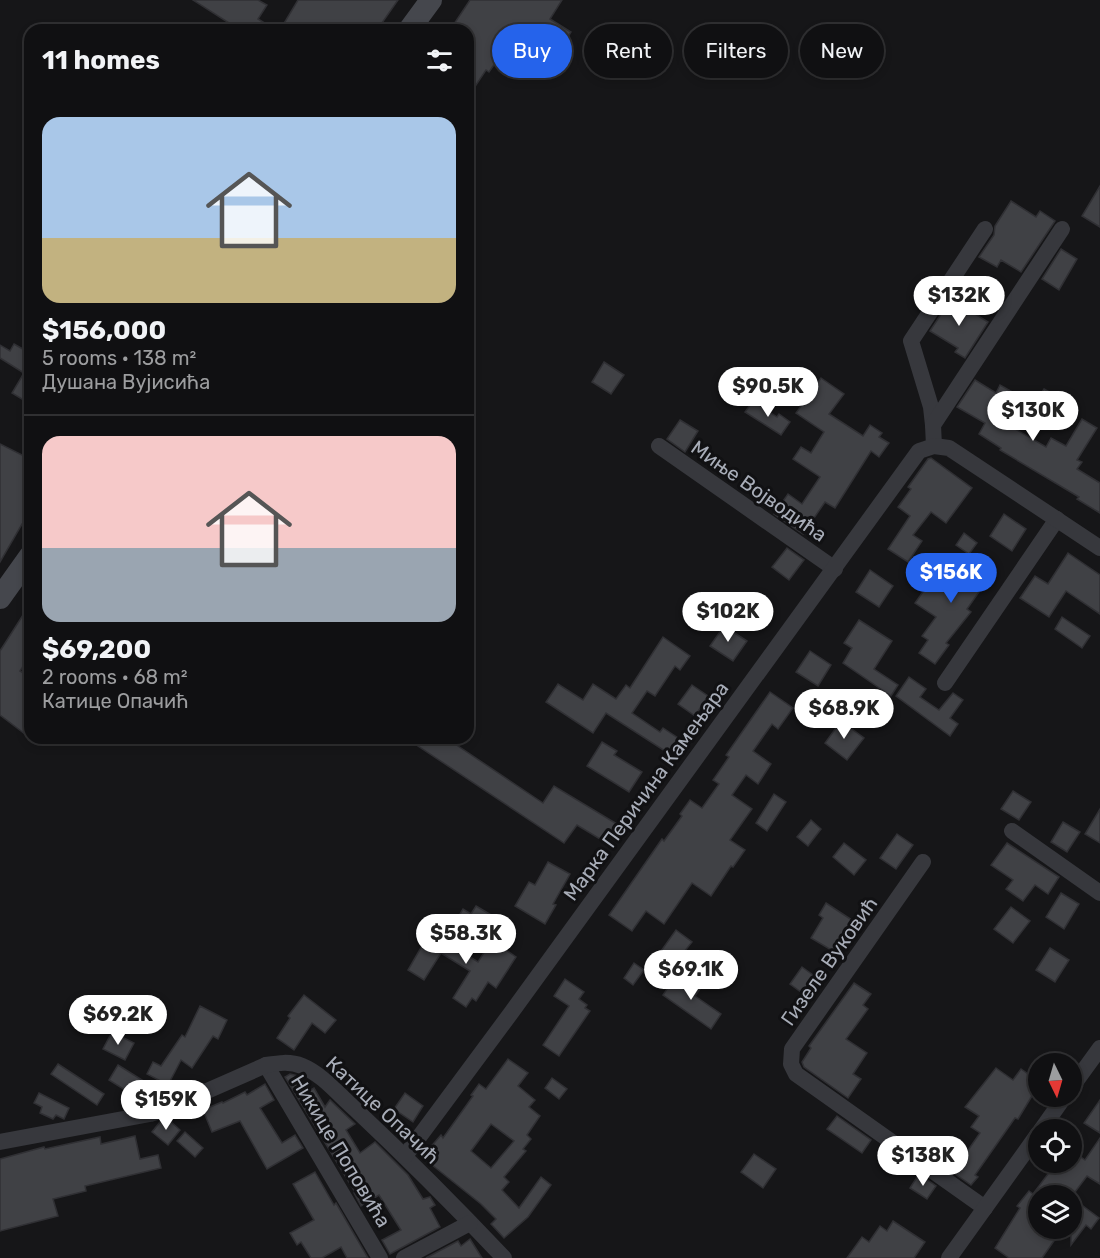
<!DOCTYPE html>
<html lang="en">
<head>
<meta charset="utf-8">
<style>
  :root { --surface:#101012; --page:#19191b; --text:#f1f3f6; --muted:#9c9d9f; --line:#303032; --accent:#2563eb }
  body { margin:0; font-family:Rubik,sans-serif; background:var(--page); color:var(--text); height:100vh; display:flex; flex-direction:column; font-size:22px; white-space:nowrap }
  * { box-sizing:border-box; margin:0 }
  p { font-size:20px; color:var(--muted) }
  .icon { flex:none; width:33px; height:33px; fill:none; stroke:currentColor; stroke-width:2; stroke-linecap:round; stroke-linejoin:round }
  .map { position:relative; flex:1; overflow:hidden }
  .side { position:absolute; left:24px; top:24px; width:450px; height:720px; display:flex; flex-direction:column; background:var(--surface); border-radius:18px; box-shadow:0 3px 9px #0003,0 0 0 2px var(--line) }
  .side>* { flex:none }
  .hud { position:absolute; left:492px; top:24px; width:518px; height:54px; display:flex; gap:12px }
  .needle { width:39px; rotate:175deg }
  .tools { position:absolute; left:1028px; top:1053px; display:grid; gap:12px }
  .tools a { display:grid; place-items:center; width:54px; height:54px; border-radius:50%; background:var(--surface); box-shadow:0 3px 9px #0003,0 0 0 2px var(--line); font-size:30px }
  .price { position:absolute; translate:-50% -51px; padding:0 14px; border-radius:21px; background:#fff; color:#222; font-size:20px; line-height:39px; filter:drop-shadow(0 2px 3px #0008) }
  .price::after { content:''; position:absolute; left:50%; top:36px; width:18px; height:14px; margin-left:-9px; background:inherit; clip-path:polygon(0 0,100% 0,50% 100%) }
  .price.selected { background:var(--accent); color:#fff }
  ul { padding:0; list-style:none }
  li { display:grid; align-content:center; gap:12px; height:318px; padding:0 18px }
  li+li { border-top:2px solid var(--line) }
  li span { display:grid; place-items:center; height:186px; border-radius:18px; color:#555 }
  li>.icon { margin-inline-start:auto }
  span .icon { width:108px; height:108px; fill:#fffc; stroke-width:1 }
  li b { font-size:26px }
  h2 { display:flex; justify-content:space-between; align-items:center; height:72px; padding:0 18px; font-size:26px }
  .tag { padding:0 21px; border-radius:27px; background:var(--surface); box-shadow:0 3px 9px #0003,0 0 0 2px var(--line); font-size:21px; line-height:54px }
  .tag.selected { background:var(--accent); color:#fff }
  .map>svg:first-child { display:block }
  .building { fill:#404145; stroke:#303034; stroke-width:1.5; fill-rule:evenodd }
  .lines { fill:none; stroke-linecap:round; stroke-linejoin:round }
  .minor { stroke:#37383d; stroke-width:16 }
  .secondary { stroke:#45474d; stroke-width:22 }
  .labels { text-anchor:middle; stroke-width:6; stroke-linejoin:round; paint-order:stroke }
  .street-label { font-size:20px; fill:#a8adb8; stroke:#111113 }
</style>
</head>
<body>
<div class="map">
<svg width="1100" height="1258" viewBox="0 0 1100 1258">
  <rect width="100%" height="100%" fill="#161618"/>
  <!-- building -->
  <g class="building">
    <path d="M193 0H258L267 5 258 19 276 30H240Z"/>
    <path d="M298 0H398L377 30H280Z"/>
    <path d="M470 0H562L550 19 571 32 546 71 507 46 489 72 486 70 468 97V30H450Z"/>
    <path d="M1100 186V227L1082 216Z"/>
    <path d="M1011 201 1036 217 1040 211 1055 221 1021 272 1001 260 997 267 979 257 994 235 995 226Z"/>
    <path d="M1061 249 1077 259 1059 290 1042 279Z"/>
    <path d="M951 299 988 322 965 358 955 352 958 348 930 331Z"/>
    <path d="M14 344 30 353V404L12 393 24 373 0 358V345L10 351Z"/>
    <path d="M604 362 624 375 611 394 592 382Z"/>
    <path d="M821 378 844 394 829 414 863 436 870 425 882 433 879 437 889 443 879 457 871 451 835 508 825 502 803 534 774 514 788 494 802 504 820 477 793 459 801 447 811 453 824 432 796 413Z"/>
    <path d="M975 380 996 393 1000 385 1025 399 1010 426 1046 447 1051 438 1066 446 1082 419 1097 428 1077 460 1082 462 1077 469 1100 483V513L1077 499 1079 497 1000 450 1001 448 979 434 985 423 957 407Z"/>
    <path d="M1044 389 1058 397 1048 414 1034 406Z"/>
    <path d="M753 401 777 417 779 414 790 422 781 435 745 412Z"/>
    <path d="M680 420 698 431 685 452 667 439Z"/>
    <path d="M0 444 30 459V517L25 526 22 524 0 562Z"/>
    <path d="M931 458 972 488 946 523 931 512 913 535 922 541 908 562 888 549 910 516 898 507 911 489 908 487 928 459Z"/>
    <path d="M1004 514 1026 529 1012 551 990 536Z"/>
    <path d="M964 533 977 543 969 554 956 545Z"/>
    <path d="M787 548 804 560 789 580 772 567Z"/>
    <path d="M1068 553 1100 575V614L1066 591 1049 617 1020 598 1035 576 1048 584Z"/>
    <path d="M971 554 995 569 967 609 971 612 946 643 949 645 935 664 919 653 928 640 922 636 936 617 915 603 937 572 952 582Z"/>
    <path d="M870 570 893 586 879 607 856 592Z"/>
    <path d="M30 604V656L20 671 30 677V728L25 734 0 715V651Z"/>
    <path d="M1062 617 1090 636 1082 648 1055 629Z"/>
    <path d="M859 620 892 641 874 669 898 685 891 696 843 663 852 648 844 643Z"/>
    <path d="M724 626 747 641 733 661 710 646Z"/>
    <path d="M663 637 690 656 680 670 675 666 655 696 647 691 632 713 660 732 663 728 678 738 668 753 606 713 593 733 546 702 558 684 583 700 593 684 616 699 626 685 630 688Z"/>
    <path d="M810 651 831 665 818 686 796 672Z"/>
    <path d="M909 677 926 689 920 697 939 710 953 693 963 700 950 718 958 724 950 736 896 696Z"/>
    <path d="M692 685 708 696 695 716 678 704Z"/>
    <path d="M770 692 793 708 778 729 772 724 753 751 771 764 758 784 746 775 732 795 752 809 730 840 745 850 733 867 731 866 711 896 692 883 664 924 646 911 632 931 609 915 662 839 664 841 682 816 680 814 690 800 702 808 719 784 713 780 729 757 726 755Z"/>
    <path d="M853 701 864 708 851 726 841 718Z"/>
    <path d="M841 721 864 738 847 760 825 743Z"/>
    <path d="M423 738H446L543 803 554 786 617 824 605 842 577 825 564 843 418 746Z"/>
    <path d="M602 742 617 751 614 755 642 772 629 792 587 766Z"/>
    <path d="M1013 791 1031 802 1019 820 1001 809Z"/>
    <path d="M774 794 786 802 767 831 756 823Z"/>
    <path d="M1100 809V843L1085 834Z"/>
    <path d="M811 820 821 829 808 846 797 837Z"/>
    <path d="M1063 822 1080 832 1067 852 1051 842Z"/>
    <path d="M897 834 913 845 896 869 880 858Z"/>
    <path d="M844 843 866 860 854 875 833 857Z"/>
    <path d="M1007 843 1059 877 1048 894 1035 885 1023 901 1006 889 1013 880 991 865Z"/>
    <path d="M548 862 570 874 553 904 556 905 545 924 515 906 529 882 535 885Z"/>
    <path d="M1061 893 1079 904 1064 929 1046 917Z"/>
    <path d="M826 903 858 924 838 954 811 938 823 918 819 915Z"/>
    <path d="M476 906 493 916 490 920 495 924 486 938 457 919 463 909 471 914Z"/>
    <path d="M1011 907 1030 921 1013 943 994 929Z"/>
    <path d="M676 930 692 942 676 962 661 951Z"/>
    <path d="M430 932 478 962 496 934 510 943 506 950 516 957 496 988 488 982 476 1001 472 998 466 1007 453 998 470 971 441 953 424 980 408 970Z"/>
    <path d="M1050 948 1069 960 1055 982 1036 970Z"/>
    <path d="M634 963 644 970 633 985 624 978Z"/>
    <path d="M802 967 817 978 805 995 790 984Z"/>
    <path d="M677 974 700 989 695 996 721 1014 711 1029 663 995Z"/>
    <path d="M565 979 584 992 579 999 587 1005 585 1008 590 1011 559 1056 543 1045 569 1006 554 996Z"/>
    <path d="M854 983 871 994 863 1005 868 1009 846 1039 867 1053 853 1074 861 1079 848 1098 804 1067 802 1062 811 1048 809 1046Z"/>
    <path d="M304 995 336 1020 325 1033 312 1023 294 1050 277 1038 290 1018 288 1016Z"/>
    <path d="M200 1006 227 1020 218 1039 213 1036 192 1068 181 1060 168 1085 147 1074 153 1062 161 1066 182 1035 185 1037Z"/>
    <path d="M112 1032 134 1043 125 1060 103 1049Z"/>
    <path d="M508 1059 528 1073 518 1086 535 1100 529 1107 540 1116 527 1135 531 1139 523 1149 526 1151 504 1177 509 1182 502 1190 519 1208 541 1177 551 1185 528 1217 504 1238 491 1224 496 1219 481 1204 422 1157 441 1135 443 1138 473 1096 471 1095 479 1084 486 1089ZM491 1124 514 1141 491 1168 471 1151Z"/>
    <path d="M58 1064 104 1094 97 1105 51 1074Z"/>
    <path d="M118 1065 150 1085 141 1100 109 1080Z"/>
    <path d="M996 1068 1013 1080 1021 1069 1038 1081V1086L1018 1119 1015 1118 975 1175 978 1177 971 1185 931 1157 942 1142 964 1156 980 1133 971 1127 979 1116 965 1107Z"/>
    <path d="M290 1074 298 1076 309 1091 314 1088 325 1107 330 1100 355 1124 346 1130 360 1153 375 1142 408 1175 423 1199 430 1197 435 1205 430 1208 440 1227 390 1254 382 1240 401 1230 379 1195 361 1206 354 1193 355 1192 285 1077Z"/>
    <path d="M552 1078 567 1089 559 1099 545 1088Z"/>
    <path d="M265 1084 274 1100 260 1108 282 1143 295 1135 303 1148 267 1169 240 1121 212 1132 203 1110 222 1102 223 1103 245 1092 247 1095Z"/>
    <path d="M39 1093 69 1108 64 1119 56 1115 53 1119 40 1113 42 1107 34 1103Z"/>
    <path d="M405 1093 423 1106 413 1122 394 1109Z"/>
    <path d="M1100 1100V1133L1084 1123Z"/>
    <path d="M837 1116 871 1140 862 1153 827 1129Z"/>
    <path d="M168 1119 180 1130 168 1145 152 1132 160 1122Z"/>
    <path d="M185 1132 203 1148 195 1157 177 1141Z"/>
    <path d="M135 1136 140 1159 158 1155 161 1168 85 1186 86 1191 53 1199 58 1216 0 1231V1159L44 1147 45 1149 100 1137 101 1144Z"/>
    <path d="M1100 1138V1184L1087 1176 1072 1196H1035L1038 1198V1228H1063L1042 1258H1009L995 1248 1020 1208 1017 1206 1029 1191 1033 1194 1057 1162H1071V1150L1085 1160Z"/>
    <path d="M754 1154 776 1169 763 1188 741 1172Z"/>
    <path d="M315 1172 334 1205 336 1203 368 1258H347L341 1247 322 1258H311L301 1242 297 1245 290 1233 314 1220 293 1184Z"/>
    <path d="M919 1174 936 1186 927 1199 910 1188Z"/>
    <path d="M1071 1197 1099 1218 1091 1229 1086 1225 1071 1245Z"/>
    <path d="M893 1221 925 1242 914 1258H847L862 1237 869 1242 880 1226 887 1231Z"/>
    <path d="M470 1239 482 1258H426L458 1241 461 1246Z"/>
  </g>
  <g class="lines">
    <!-- minor -->
    <g class="minor">
      <path d="M933 425 931 407 911 341 985 229"/>
      <path d="M659 446 835 569"/>
      <path d="M934 446 933 425 1062 229"/>
      <path d="M945 683 1057 519"/>
      <path d="M1012 831 1100 893"/>
      <path d="M923 862 792 1049 791 1064 796 1074 985 1208"/>
      <path d="M266 1065 380 1258"/>
      <path d="M1071 1088 1100 1048"/>
      <path d="M1041 1130 1065 1096"/>
      <path d="M0 1142 150 1114 166 1109 266 1065C278 1063 290 1061 302 1066 322 1074 339 1095 355 1109 406 1157 456 1207 504 1258"/>
      <path d="M405 1156 511 1013 919 451 934 446 949 448 1100 548"/>
      <path d="M404 1258 470 1223"/>
      <path d="M949 1258 1038 1134"/>
    </g>
    <!-- secondary -->
    <g class="secondary">
      <path d="M409 30 431 0"/>
      <path d="M0 598 30 556"/>
    </g>
  </g>
  <g class="labels">
    <!-- street labels -->
    <g class="street-label">
      <text transform="translate(759 491) rotate(35)" y="7">Миње Војводића</text>
      <text transform="translate(646 791) rotate(-54)" y="7">Марка Перичина Камењара</text>
      <text transform="translate(829 961) rotate(-55)" y="7">Гизеле Вуковић</text>
      <text transform="translate(383 1110) rotate(43)" y="7">Катице Опачић</text>
      <text transform="translate(341 1151) rotate(59)" y="7">Никице Поповића</text>
    </g>
  </g>
</svg>
<div class="tools">
<a><svg class="needle" viewBox="-14 -14 28 28"><path d="M0-13l5 13h-10z" fill="#e53935"/><path d="M0 13l5-13h-10z" fill="#9c9d9f"/></svg></a>
<a><svg class="icon" aria-label="locate" viewBox="0 0 24 24"><circle cx="12" cy="12" r="6"/><path d="M12 2v4M12 18v4M2 12h4M18 12h4"/></svg></a>
<a><svg class="icon" aria-label="layers" viewBox="0 0 24 24"><path d="M12 4l9 5-9 5-9-5zM3 14l9 5 9-5"/></svg></a>
</div>
<b class="price" style="left:959px;top:327px">$132K</b>
<b class="price" style="left:768px;top:418px">$90.5K</b>
<b class="price" style="left:1033px;top:442px">$130K</b>
<b class="price selected" style="left:951px;top:604px">$156K</b>
<b class="price" style="left:728px;top:643px">$102K</b>
<b class="price" style="left:844px;top:740px">$68.9K</b>
<b class="price" style="left:466px;top:965px">$58.3K</b>
<b class="price" style="left:691px;top:1001px">$69.1K</b>
<b class="price" style="left:118px;top:1046px">$69.2K</b>
<b class="price" style="left:166px;top:1131px">$159K</b>
<b class="price" style="left:923px;top:1187px">$138K</b>
<div class="hud">
<a class="tag selected">Buy</a>
<a class="tag">Rent</a>
<a class="tag">Filters</a>
<a class="tag">New</a>
</div>
<section class="side">
<h2>11 homes<svg class="icon" aria-label="filters" viewBox="0 0 24 24"><path d="M4 7h16M4 17h16"/><circle cx="9" cy="7" r="2"/><circle cx="15" cy="17" r="2"/></svg></h2>
<ul>
<li><span style="background:linear-gradient(#a9c7e8 65%,#c2b280 0)"><svg class="icon" aria-label="home" viewBox="0 0 24 24"><path d="M3 11l9-7 9 7M6 9v11h12V9"/></svg></span><div><b>$156,000</b><p>5 rooms · 138 m²</p><p>Душана Вујисића</p></div></li>
<li><span style="background:linear-gradient(#f6c9c9 60%,#9aa5b1 0)"><svg class="icon" aria-label="home" viewBox="0 0 24 24"><path d="M3 11l9-7 9 7M6 9v11h12V9"/></svg></span><div><b>$69,200</b><p>2 rooms · 68 m²</p><p>Катице Опачић</p></div></li>
</ul>
</section>
</div>
</body>
</html>
